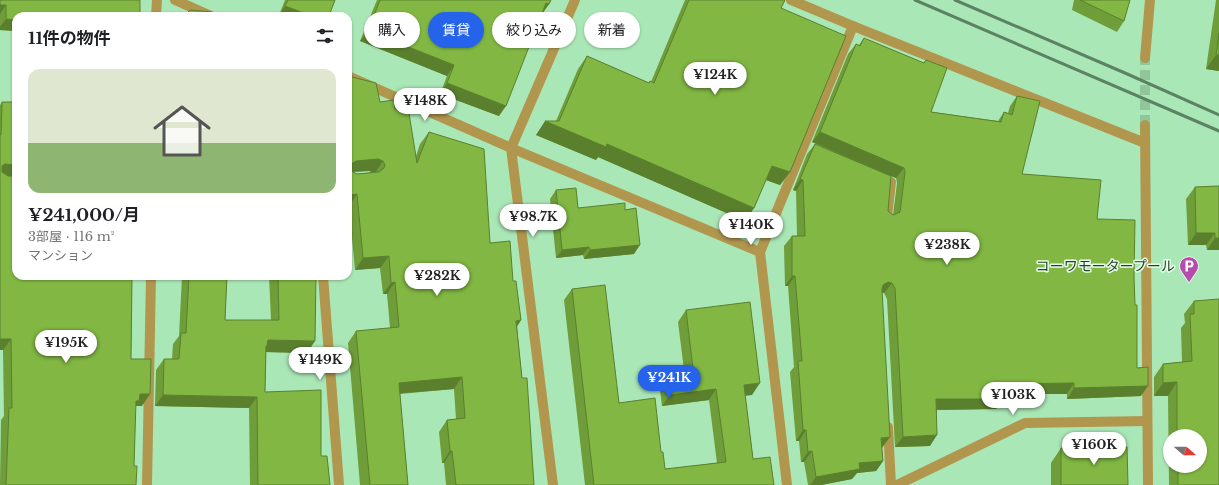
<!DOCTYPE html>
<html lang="ja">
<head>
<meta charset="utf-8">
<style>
  :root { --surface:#fff; --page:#f6f6f6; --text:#202124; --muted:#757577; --line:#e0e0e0; --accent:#2563eb }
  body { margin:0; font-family:"Libre Baskerville","Noto Sans JP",serif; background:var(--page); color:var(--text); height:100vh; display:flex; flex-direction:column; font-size:15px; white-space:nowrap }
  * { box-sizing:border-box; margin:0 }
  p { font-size:13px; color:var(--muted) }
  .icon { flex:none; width:22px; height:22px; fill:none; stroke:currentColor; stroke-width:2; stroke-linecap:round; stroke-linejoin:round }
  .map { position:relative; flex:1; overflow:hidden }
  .details { position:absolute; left:12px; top:12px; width:340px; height:268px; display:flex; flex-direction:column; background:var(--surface); border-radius:12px; box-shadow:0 1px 3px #0004 }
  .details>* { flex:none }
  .guide { position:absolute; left:364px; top:12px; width:380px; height:36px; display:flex; gap:8px }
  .needle { width:26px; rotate:110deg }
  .controls { position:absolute; left:1163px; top:429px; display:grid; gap:8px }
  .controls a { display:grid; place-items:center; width:44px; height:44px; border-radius:50%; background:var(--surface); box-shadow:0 1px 3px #0004; font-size:20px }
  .price { position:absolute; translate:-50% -34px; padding:0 9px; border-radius:14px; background:#fff; color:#222; font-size:13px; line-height:26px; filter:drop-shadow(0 1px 2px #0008) }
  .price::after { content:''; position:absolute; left:50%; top:24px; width:12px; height:9px; margin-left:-6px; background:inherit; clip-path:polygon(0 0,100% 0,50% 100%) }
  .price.on { background:var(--accent); color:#fff }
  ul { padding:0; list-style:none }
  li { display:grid; align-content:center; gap:8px; height:212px; padding:0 16px }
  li+li { border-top:1px solid var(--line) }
  li span { display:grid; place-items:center; height:124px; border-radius:12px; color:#555 }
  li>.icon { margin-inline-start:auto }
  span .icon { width:72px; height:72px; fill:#fffc; stroke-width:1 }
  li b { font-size:17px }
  h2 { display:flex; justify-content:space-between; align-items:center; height:48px; padding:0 16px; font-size:17px }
  .tag { padding:0 14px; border-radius:18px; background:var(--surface); box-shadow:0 1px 3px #0004; font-size:14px; line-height:36px }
  .tag.on { background:var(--accent); color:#fff }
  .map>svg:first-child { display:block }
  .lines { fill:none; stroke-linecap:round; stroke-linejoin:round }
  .minor-tunnel { stroke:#90c69a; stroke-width:10; stroke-dasharray:10 5; stroke-linecap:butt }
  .service { stroke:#b1974e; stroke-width:10 }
  .minor { stroke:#b1974e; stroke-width:10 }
  .tertiary { stroke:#b1974e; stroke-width:10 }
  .rail { stroke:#5b8363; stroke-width:3 }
  .wall { fill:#6f9d39; fill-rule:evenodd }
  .shaded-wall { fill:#5a802e }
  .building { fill:#81b742; stroke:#5a802e; fill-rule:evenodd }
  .labels { text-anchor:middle; stroke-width:3; stroke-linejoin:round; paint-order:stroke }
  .poi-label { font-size:14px; fill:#27402c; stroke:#e6feea; text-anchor:end }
</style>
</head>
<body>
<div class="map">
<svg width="1219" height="485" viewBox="0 0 1219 485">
  <rect width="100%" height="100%" fill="#aae7b6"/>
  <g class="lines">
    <!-- minor-tunnel -->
    <path class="minor-tunnel" d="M1145 125V58"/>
    <!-- service -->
    <path class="service" d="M878 176 891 182 887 217"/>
    <!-- minor -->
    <g class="minor">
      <path d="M791 0 853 26 1145 143"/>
      <path d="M156 16 157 0"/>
      <path d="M1145 58 1150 0"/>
      <path d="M1145 125 1148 485"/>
      <path d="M511 148 760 252"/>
      <path d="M323 276 339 485"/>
      <path d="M888 427 891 485"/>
      <path d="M147 485 151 276"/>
      <path d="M553 485 511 148 575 0"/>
      <path d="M787 485 760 252 853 26"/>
      <path d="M897 485 1025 423 1147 421"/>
    </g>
    <!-- tertiary -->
    <g class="tertiary">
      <path d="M175 0 211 16"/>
      <path d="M348 76 511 148"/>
    </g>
    <!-- rail -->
    <g class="rail">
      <path d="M915 0 1219 131"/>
      <path d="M955 0 1125 73 1219 115"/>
    </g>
  </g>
  <!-- wall -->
  <g class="wall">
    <path d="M0 0H140L16 16V49H14L15 31 0 30Z"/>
    <path d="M285 0H335L329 16H282L279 15Z"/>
    <path d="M377 0H551L549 4 542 14 499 116 440 94 447 76 360 41Z"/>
    <path d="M685 0H785L781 8 790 172 780 185 766 180 754 208 745 221 598 157 596 160 536 135 556 121 578 69 587 56 649 83 650 81 651 82Z"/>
    <path d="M1074 0H1130L1124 21 1117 32 1072 10Z"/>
    <path d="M1216 0H1219V71L1206 69Z"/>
    <path d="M864 38 923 63 926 60 931 112 998 121 1004 112 1008 113 1010 106 1017 96 1022 174 1097 219 1134 277 1137 368 1141 396 1067 399V394H1003V399L996 409 937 410 930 446 895 447 887 299 884 293H882V448L883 461 876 471 857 473 852 479 821 485H808L804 462H801L799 441H796L790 372 794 367 788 286H785L784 246 792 236H797L796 191 793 190 807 154 815 144 850 158 812 142 848 54 856 44 859 45ZM891 176 896 178 897 183 893 215 888 211Z"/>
    <path d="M348 76 380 102 395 109 416 156 420 144 429 132 490 243 513 281 521 320 517 327 522 378 534 485H446L444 463H442L439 432 447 420 456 419 454 389 400 394 408 485H360L348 343 356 331 390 328 387 294H383L380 268 355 270 349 206ZM369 171 373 172 357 174 354 172Z"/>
    <path d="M2 102 16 276 132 277 131 359 142 406H135L134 466 136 485H0L1 420 4 416 3 350H0V105Z"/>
    <path d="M1219 186V250H1207L1206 245H1188L1186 199 1195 187Z"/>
    <path d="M556 190 578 208 625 210 634 254 584 259 583 255 556 258 550 199Z"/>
    <path d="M182 276H227L225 320H271L269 276H316L307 353 266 352 265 392 321 456 330 485H250L249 408 155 406 156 370 164 359H172L173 344 179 336Z"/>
    <path d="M572 289 619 403 661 452 665 469 717 463 709 400 662 406 659 383 667 372 684 370 678 322 686 310 752 395H745L753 459 774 485H585L564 300Z"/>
    <path d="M1194 301 1219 485H1169L1168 396H1154V377L1163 364 1182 362 1181 328 1185 323 1184 314ZM1170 436H1200V466H1170Z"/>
    <path d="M1061 448 1128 485H1051V463Z"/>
  </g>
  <!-- shaded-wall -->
  <g class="shaded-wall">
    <path d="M546 3 549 4 542 14Z"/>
    <path d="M0 5H6L0 14Z"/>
    <path d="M285 6 312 16H282L279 15Z"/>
    <path d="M6 19 16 20V29L15 31 0 30V27Z"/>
    <path d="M368 31 454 65 447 76 360 41Z"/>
    <path d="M1216 55H1219V71L1206 69Z"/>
    <path d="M447 83 506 106 499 116 440 94Z"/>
    <path d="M545 121 607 144 754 208 745 221 598 157 596 160 536 135Z"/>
    <path d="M820 132 904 168 896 178 812 142Z"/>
    <path d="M378 159 383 161 375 173 369 171 348 172 351 164 356 161Z"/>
    <path d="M5 164 16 165V177L0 175 2 166Z"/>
    <path d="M772 166 790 172 780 185 763 179Z"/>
    <path d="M800 179 803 180 796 191 793 190Z"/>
    <path d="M357 194 349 206H348V195Z"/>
    <path d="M1196 233H1215L1206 245H1188Z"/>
    <path d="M1215 238H1219V250H1207Z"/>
    <path d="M640 245 634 254 584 259 590 250Z"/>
    <path d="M589 247 583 255 556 258 562 250Z"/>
    <path d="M389 256 380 268 355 270 363 258Z"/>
    <path d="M792 276H795L788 286H785Z"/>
    <path d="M395 282 387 294H383L391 283Z"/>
    <path d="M888 282 892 283 884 293H880L883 285Z"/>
    <path d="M521 320 513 332 516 321Z"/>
    <path d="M0 339H11L3 350H0Z"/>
    <path d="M268 340 315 341 307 353 263 352Z"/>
    <path d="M462 377 454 389 391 394 399 383Z"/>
    <path d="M1177 382 1168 396H1154L1163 383Z"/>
    <path d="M760 383 752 395 736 397 744 385Z"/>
    <path d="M1074 383 1067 394H996L1003 384Z"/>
    <path d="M1148 386 1141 396 1067 399 1074 388Z"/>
    <path d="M716 389 709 400 662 406 670 395Z"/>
    <path d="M140 394H150L142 406H136L131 412H128Z"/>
    <path d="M163 395 257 397 249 408 155 406Z"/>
    <path d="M936 399H1003L996 409 929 410Z"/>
    <path d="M803 430H806L799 441H796Z"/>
    <path d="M937 435 930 446 895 447 903 437Z"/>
    <path d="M890 437 882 448H874L881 438Z"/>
    <path d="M450 451H452L444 463H442Z"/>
    <path d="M812 451 804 462H801L808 452Z"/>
    <path d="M883 461 876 471 857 473 852 479 821 485H810L816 477 859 463Z"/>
  </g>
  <!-- building -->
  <g class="building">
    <path d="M0 0H140V16H16V20L6 19V5H0Z"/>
    <path d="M288 0H335L329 16H312L285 6Z"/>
    <path d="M380 0H551L549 4 546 3 506 106 447 83 454 65 368 31Z"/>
    <path d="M689 0H785L781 8 846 36 790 172 772 166 754 208 607 144 606 147 545 121H559L587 56 649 83 650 81 654 83Z"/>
    <path d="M1080 0H1130L1124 21Z"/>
    <path d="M190 10 212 12V16H184Z"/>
    <path d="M1219 33V55H1216Z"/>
    <path d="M864 38 924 63 926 60 947 68 931 112 1001 122 1004 112 1012 115 1017 96 1040 101 1022 174 1101 180 1097 219 1135 220 1134 277 1135 305H1137V368L1148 367V386L1074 388V383L1003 384V399H936L937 435 903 437 895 288 892 283 888 282 883 285 882 289 890 437 881 438 883 461 859 463 860 469 816 477 812 451 808 452 806 430H803L798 361H802L795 276H792V236H805L803 180 800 179 815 144 891 176 888 211 893 215 900 212 905 172 904 168 820 132 856 44 860 46Z"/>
    <path d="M348 76 376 83 380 102 394 100 395 109 408 107 417 163 429 132 484 149 490 243 510 241 513 281H516L521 320 516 321 522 378H527L534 485H456L452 451H450L447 420 465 418 462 377 399 383 408 485H370L356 331 399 327 395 282 391 283 389 256 363 258 357 194 348 195ZM378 159 383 161 385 165 384 168 379 172 357 174 351 171V164L356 161Z"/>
    <path d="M2 102H16V165L5 164 2 166V172L8 176H16V276H132L131 359H151L150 394H140L139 401H136L134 466H137L136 485H6L9 408H12L11 339H0V135H1Z"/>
    <path d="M1219 186V238H1215V233H1196L1195 187Z"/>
    <path d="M576 188 578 208 625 203V210L636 208 640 245 590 250 589 247 562 250 556 190Z"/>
    <path d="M189 276H227L225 320H279L278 276H316L315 341 268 340 267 346H266L265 392 321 390V456H327L330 485H258L257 397 163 395 164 359H179L181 333H186Z"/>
    <path d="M605 285 619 403 655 398 661 452H663L665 469 726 462 716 389 670 395 667 372 693 369 686 310 750 302 760 383 744 385 753 459 770 457 774 485H594L572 289Z"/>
    <path d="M1219 299V485H1178V466H1200V436H1177V382L1163 383V364L1192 361 1190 314H1194V301Z"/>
    <path d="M1127 447 1128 485H1061V448Z"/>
  </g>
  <!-- icons -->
  <defs>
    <symbol id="parking-pin" viewBox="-11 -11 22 30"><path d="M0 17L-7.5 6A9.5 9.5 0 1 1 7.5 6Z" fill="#b64cae" stroke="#e6feea"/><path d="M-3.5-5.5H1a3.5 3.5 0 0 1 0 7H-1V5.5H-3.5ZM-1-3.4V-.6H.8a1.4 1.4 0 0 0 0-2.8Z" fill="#fff"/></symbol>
  </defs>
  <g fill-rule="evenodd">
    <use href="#parking-pin" x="1178" y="255" width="22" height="30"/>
  </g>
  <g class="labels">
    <!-- poi labels -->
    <g class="poi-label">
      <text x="1175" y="271">コーワモータープール</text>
    </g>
  </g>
</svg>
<div class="controls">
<a><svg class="needle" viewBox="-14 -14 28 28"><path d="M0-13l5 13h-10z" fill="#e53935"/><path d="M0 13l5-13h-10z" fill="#757577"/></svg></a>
</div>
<b class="price" style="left:715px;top:96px">¥124K</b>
<b class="price" style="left:425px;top:122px">¥148K</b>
<b class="price" style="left:533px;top:238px">¥98.7K</b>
<b class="price" style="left:751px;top:246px">¥140K</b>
<b class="price" style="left:947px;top:266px">¥238K</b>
<b class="price" style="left:437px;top:297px">¥282K</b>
<b class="price" style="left:66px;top:364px">¥195K</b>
<b class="price" style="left:320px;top:381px">¥149K</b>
<b class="price on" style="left:669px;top:399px">¥241K</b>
<b class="price" style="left:1013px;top:416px">¥103K</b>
<b class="price" style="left:1094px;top:466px">¥160K</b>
<div class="guide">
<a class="tag">購入</a>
<a class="tag on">賃貸</a>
<a class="tag">絞り込み</a>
<a class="tag">新着</a>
</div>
<section class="details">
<h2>11件の物件<svg class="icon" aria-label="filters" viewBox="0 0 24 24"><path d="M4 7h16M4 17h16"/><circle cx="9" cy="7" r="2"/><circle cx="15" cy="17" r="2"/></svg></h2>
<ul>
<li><span style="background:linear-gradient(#dfe7d0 60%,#8fb573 0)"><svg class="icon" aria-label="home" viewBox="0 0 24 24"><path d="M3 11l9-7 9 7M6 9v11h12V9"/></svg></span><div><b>¥241,000/月</b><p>3部屋 · 116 m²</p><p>マンション</p></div></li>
</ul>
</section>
</div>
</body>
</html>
